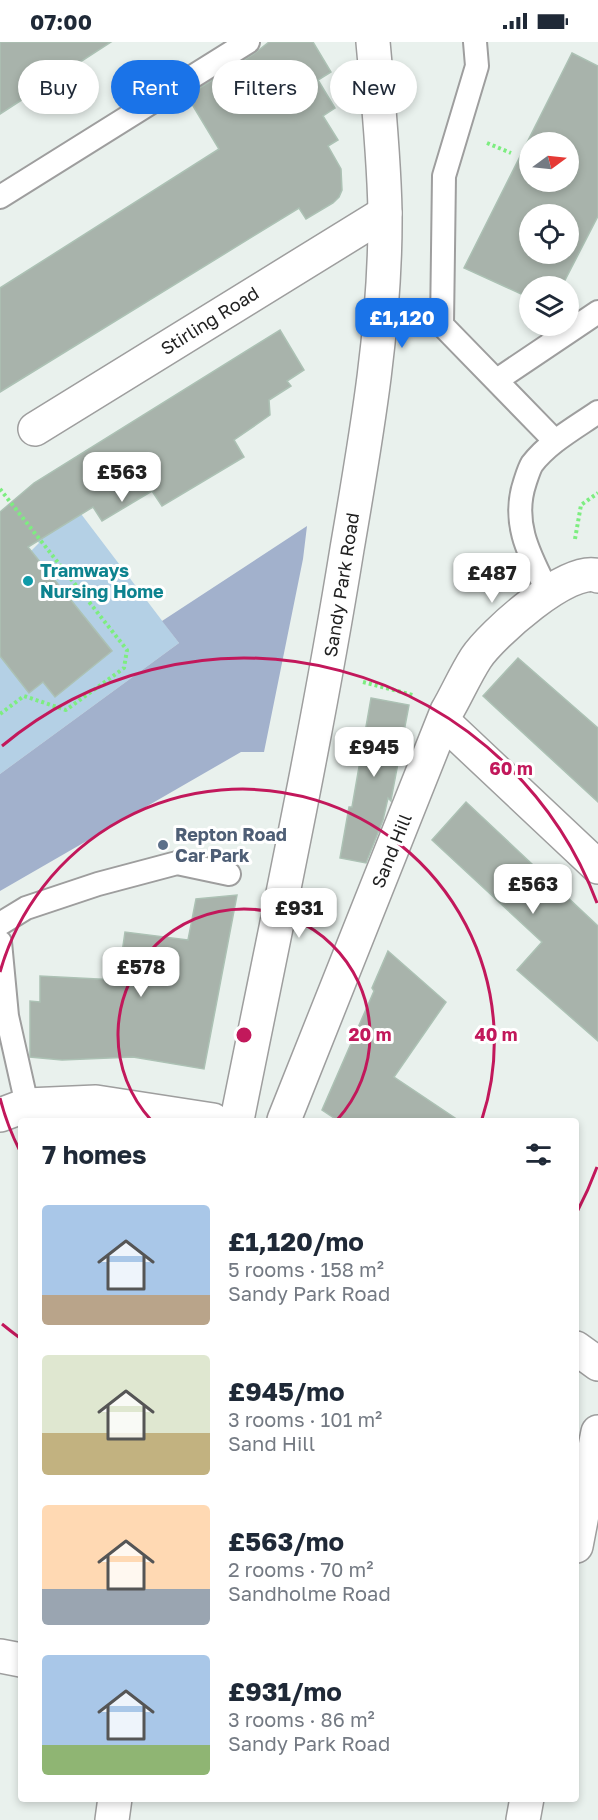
<!DOCTYPE html>
<html lang="en">
<head>
<meta charset="utf-8">
<style>
  :root { --surface:#fff; --page:#f2f2f3; --text:#1f2937; --muted:#747a83; --accent:#1a73e8 }
  body { margin:0; font-family:"Golos Text",sans-serif; background:var(--page); color:var(--text); height:100vh; display:flex; flex-direction:column; font-size:22px; white-space:nowrap }
  * { box-sizing:border-box; margin:0 }
  p { font-size:20px; color:var(--muted) }
  .icon { flex:none; width:33px; height:33px; fill:none; stroke:currentColor; stroke-width:2; stroke-linecap:round; stroke-linejoin:round }
  .map { position:relative; flex:1; overflow:hidden }
  .drawer { position:absolute; left:18px; top:1076px; width:561px; height:684px; display:flex; flex-direction:column; background:var(--surface); border-radius:6px; box-shadow:0 3px 9px #0003 }
  .drawer>* { flex:none }
  .guide { position:absolute; left:18px; top:18px; width:562px; height:54px; display:flex; gap:12px }
  .needle { width:39px; rotate:75deg }
  .tools { position:absolute; left:519px; top:90px; display:grid; gap:12px }
  .tools a { display:grid; place-items:center; width:60px; height:60px; border-radius:50%; background:var(--surface); box-shadow:0 3px 9px #0003; font-size:30px }
  .price { position:absolute; translate:-50% -51px; padding:0 14px; border-radius:12px; background:#fff; color:#222; font-size:20px; line-height:39px; filter:drop-shadow(0 2px 3px #0008) }
  .price::after { content:''; position:absolute; left:50%; top:36px; width:18px; height:14px; margin-left:-9px; background:inherit; clip-path:polygon(0 0,100% 0,50% 100%) }
  .price.active { background:var(--accent); color:#fff }
  ul { padding:0; list-style:none }
  li { display:flex; align-items:center; gap:18px; height:150px; padding:0 24px }
  li span { display:grid; place-items:center; flex:none; width:168px; height:120px; border-radius:6px; color:#555 }
  li>.icon { margin-inline-start:auto }
  span .icon { width:72px; height:72px; fill:#fffc; stroke-width:1 }
  li b { font-size:26px }
  h2 { display:flex; justify-content:space-between; align-items:center; height:72px; padding:0 24px; font-size:26px }
  .chip { padding:0 21px; border-radius:27px; background:var(--surface); box-shadow:0 3px 9px #0003; font-size:21px; line-height:54px }
  .chip.active { background:var(--accent); color:#fff }
  .status { display:flex; justify-content:space-between; align-items:center; height:42px; padding:0 30px; background:var(--surface); direction:ltr }
  .status svg { height:16px; fill:currentColor }
  .map>svg:first-child { display:block }
  .grass { fill:#b4d0e5 }
  .forest { fill:#a2b1cc }
  .building { fill:#a8b3ab; stroke:#acc1b4; stroke-width:1.5; fill-rule:evenodd }
  .lines { fill:none; stroke-linecap:round; stroke-linejoin:round }
  .service-casing { stroke:#9e9e9e; stroke-width:26 }
  .minor-casing { stroke:#9e9e9e; stroke-width:36 }
  .path { stroke:#7ded80; stroke-width:4; stroke-dasharray:3 3; stroke-linecap:butt }
  .service { stroke:#fff; stroke-width:22 }
  .minor { stroke:#fff; stroke-width:33 }
  .ring { fill:none; stroke:#c2185b; stroke-width:3 }
  .culture-dot { fill:#0f9aa8; stroke:#fff; stroke-width:2 }
  .service-dot { fill:#5c6f8a; stroke:#fff; stroke-width:2 }
  .labels { text-anchor:middle; stroke-width:6; stroke-linejoin:round; paint-order:stroke }
  .street-label { font-size:18px; fill:#212121; stroke:#fff }
  .culture-label { font-size:18px; font-weight:bold; fill:#0d838f; stroke:#fff; text-anchor:start }
  .service-label { font-size:18px; font-weight:bold; fill:#4e5e75; stroke:#fff; text-anchor:start }
  .centre { fill:#c2185b; stroke:#fff; stroke-width:3 }
  .ring-label { font-size:18px; text-anchor:middle; font-weight:bold; fill:#c2185b; stroke:#fff; stroke-width:6; stroke-linejoin:round; paint-order:stroke }
</style>
</head>
<body>
<div class="status"><b>07:00</b><svg viewBox="0 0 49 12"><path d="M0 12V9h3v3zM5 12V6h3v6zM10 12V3h3v9zM15 12V0h3v12zM26 1h20v11H26zM47 4h2v5h-2z"/></svg></div>
<div class="map">
<svg width="598" height="1778" viewBox="0 0 598 1778">
  <rect width="100%" height="100%" fill="#e9f1ed"/>
  <!-- grass -->
  <path class="grass" d="M50 431 179 601 0 732V614L29 650 31 509 39 501 8 463Z"/>
  <!-- forest -->
  <path class="forest" d="M307 484 303 517 264 710H241L0 849V732L179 601 162 579Z"/>
  <!-- building -->
  <g class="building">
    <path d="M0 0H111L0 72Z"/>
    <path d="M269 0H313L331 30 318 38 335 66 323 74 338 98 328 104 341 127 342 148 339 155 333 161 306 177 299 166 0 350V246L219 107 187 54 255 11Z"/>
    <path d="M572 11 598 24V174L562 244H530V256L464 226ZM530 100H568V140H530ZM530 172H568V212H530Z"/>
    <path d="M280 288 304 328 287 339 291 344 269 358 270 373 234 398 244 415 162 464 152 449 102 479 93 465 28 505 112 609 55 655 43 640 29 651 0 614V470L34 441Z"/>
    <path d="M518 616 598 686V760L483 654Z"/>
    <path d="M371 656 409 663 391 758V759L388 756 383 778 366 821 340 816 349 765H352Z"/>
    <path d="M466 760 598 884V999L517 928 542 900 432 798Z"/>
    <path d="M237 853 204 1027 133 1015 62 1018 30 1015V959L40 960V934L118 938 125 890 188 898 196 857Z"/>
    <path d="M388 909 446 960 394 1035 458 1078H337L322 1068 374 949 372 946Z"/>
  </g>
  <g class="lines">
    <defs>
      <g id="service">
        <path d="M475 0 477 24 444 134 442 283 555 399"/>
        <path d="M0 155 248 0"/>
        <path d="M497 338 598 270"/>
        <path d="M548 550C530 514 511 481 525 440 527 434 529 427 532 422 549 400 575 386 598 370"/>
        <path d="M0 882 26 866 98 842 177 821 229 832"/>
        <path d="M0 900 7 974 27 1063"/>
      </g>
      <g id="minor">
        <path d="M35 387 385 171"/>
        <path d="M444 680 598 825"/>
        <path d="M0 1073 27 1063 96 1060 213 1078"/>
        <path d="M237 1078C275 888 316 699 347 507 366 396 386 283 385 170 384 113 378 56 373 0"/>
        <path d="M284 1078 447 669C457 652 465 633 476 616 491 593 570 522 598 534"/>
        <path d="M576 1306 598 1322"/>
        <path d="M576 1504 598 1390"/>
        <path d="M0 1614 21 1618"/>
        <path d="M112 1778 115 1756"/>
        <path d="M523 1778 527 1756"/>
      </g>
    </defs>
    <!-- service casing -->
    <use href="#service" class="service-casing"/>
    <!-- minor casing -->
    <use href="#minor" class="minor-casing"/>
    <!-- path -->
    <g class="path">
      <path d="M487 101 511 111"/>
      <path d="M0 447 127 608 124 626 66 668 24 654 0 672"/>
      <path d="M575 497 581 463 598 451"/>
      <path d="M363 640 413 653"/>
    </g>
    <!-- service -->
    <use href="#service" class="service"/>
    <!-- minor -->
    <use href="#minor" class="minor"/>
  </g>
  <!-- distance rings -->
  <g class="ring">
    <path d="M151 1078A126 126 0 1 1 337 1078"/>
    <path d="M20 1109A252 252 0 0 1 0 1056M0 930A252 252 0 1 1 482 1077"/>
    <path d="M597 1125A377 377 0 0 1 577 1170M20 1296A377 377 0 0 1 2 1282M2 704A377 377 0 0 1 597 861"/>
  </g>
  <!-- markers -->
  <circle class="culture-dot" cx="28" cy="539" r="6"/>
  <circle class="service-dot" cx="163" cy="803" r="6"/>
  <g class="labels">
    <!-- street labels -->
    <g class="street-label">
      <text transform="translate(210 279) rotate(-32)" y="6">Stirling Road</text>
      <text transform="translate(342 543) rotate(-81)" y="6">Sandy Park Road</text>
      <text transform="translate(392 809) rotate(-68)" y="6">Sand Hill</text>
    </g>
    <!-- culture labels -->
    <g class="culture-label">
      <text x="40" y="535">Tramways<tspan x="40" dy="21">Nursing Home</tspan></text>
    </g>
    <!-- service labels -->
    <g class="service-label">
      <text x="175" y="799">Repton Road<tspan x="175" dy="21">Car Park</tspan></text>
    </g>
  </g>
  <circle cx="244" cy="993" r="9" class="centre"/>
  <g class="ring-label">
    <text x="511" y="733">60 m</text>
    <text x="370" y="999">20 m</text>
    <text x="496" y="999">40 m</text>
  </g>
</svg>
<div class="tools">
<a><svg class="needle" viewBox="-14 -14 28 28"><path d="M0-13l5 13h-10z" fill="#e53935"/><path d="M0 13l5-13h-10z" fill="#747a83"/></svg></a>
<a><svg class="icon" aria-label="locate" viewBox="0 0 24 24"><circle cx="12" cy="12" r="6"/><path d="M12 2v4M12 18v4M2 12h4M18 12h4"/></svg></a>
<a><svg class="icon" aria-label="layers" viewBox="0 0 24 24"><path d="M12 4l9 5-9 5-9-5zM3 14l9 5 9-5"/></svg></a>
</div>
<b class="price active" style="left:402px;top:307px">£1,120</b>
<b class="price" style="left:122px;top:461px">£563</b>
<b class="price" style="left:492px;top:562px">£487</b>
<b class="price" style="left:374px;top:736px">£945</b>
<b class="price" style="left:533px;top:873px">£563</b>
<b class="price" style="left:299px;top:897px">£931</b>
<b class="price" style="left:141px;top:956px">£578</b>
<div class="guide">
<a class="chip">Buy</a>
<a class="chip active">Rent</a>
<a class="chip">Filters</a>
<a class="chip">New</a>
</div>
<section class="drawer">
<h2>7 homes<svg class="icon" aria-label="filters" viewBox="0 0 24 24"><path d="M4 7h16M4 17h16"/><circle cx="9" cy="7" r="2"/><circle cx="15" cy="17" r="2"/></svg></h2>
<ul>
<li><span style="background:linear-gradient(#a9c7e8 75%,#b9a48a 0)"><svg class="icon" aria-label="home" viewBox="0 0 24 24"><path d="M3 11l9-7 9 7M6 9v11h12V9"/></svg></span><div><b>£1,120/mo</b><p>5 rooms · 158 m²</p><p>Sandy Park Road</p></div></li>
<li><span style="background:linear-gradient(#dfe7d0 65%,#c2b280 0)"><svg class="icon" aria-label="home" viewBox="0 0 24 24"><path d="M3 11l9-7 9 7M6 9v11h12V9"/></svg></span><div><b>£945/mo</b><p>3 rooms · 101 m²</p><p>Sand Hill</p></div></li>
<li><span style="background:linear-gradient(#ffd9b3 70%,#9aa5b1 0)"><svg class="icon" aria-label="home" viewBox="0 0 24 24"><path d="M3 11l9-7 9 7M6 9v11h12V9"/></svg></span><div><b>£563/mo</b><p>2 rooms · 70 m²</p><p>Sandholme Road</p></div></li>
<li><span style="background:linear-gradient(#a9c7e8 75%,#8fb573 0)"><svg class="icon" aria-label="home" viewBox="0 0 24 24"><path d="M3 11l9-7 9 7M6 9v11h12V9"/></svg></span><div><b>£931/mo</b><p>3 rooms · 86 m²</p><p>Sandy Park Road</p></div></li>
</ul>
</section>
</div>
</body>
</html>
